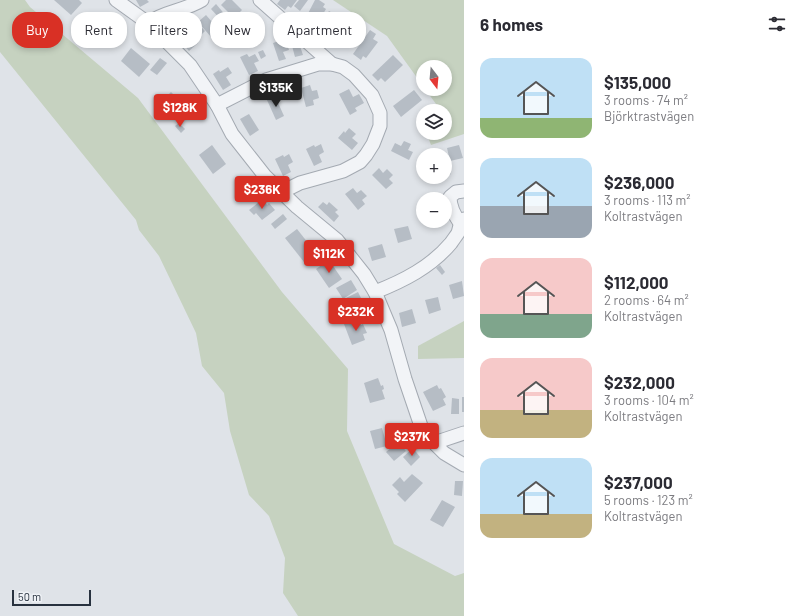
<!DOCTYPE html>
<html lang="en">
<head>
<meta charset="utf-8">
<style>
  :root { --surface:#fff; --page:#f7f7f7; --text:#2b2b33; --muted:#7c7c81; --accent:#d93025 }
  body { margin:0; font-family:Barlow,sans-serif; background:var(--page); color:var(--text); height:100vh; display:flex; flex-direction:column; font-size:15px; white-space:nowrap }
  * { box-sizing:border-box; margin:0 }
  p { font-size:13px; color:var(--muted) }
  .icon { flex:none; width:22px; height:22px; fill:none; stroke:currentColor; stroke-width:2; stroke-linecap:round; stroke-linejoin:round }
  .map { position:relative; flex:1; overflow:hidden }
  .side { display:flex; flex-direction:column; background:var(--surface); width:340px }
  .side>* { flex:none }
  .banner { position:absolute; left:12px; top:12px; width:380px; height:36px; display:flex; gap:8px }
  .needle { width:26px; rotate:164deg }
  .fabs { position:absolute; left:416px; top:60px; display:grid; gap:8px }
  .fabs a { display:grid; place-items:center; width:36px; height:36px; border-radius:50%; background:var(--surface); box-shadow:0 2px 6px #0003; font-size:20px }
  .scale { position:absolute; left:12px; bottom:10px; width:79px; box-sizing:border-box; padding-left:4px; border:2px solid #28323f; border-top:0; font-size:11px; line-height:14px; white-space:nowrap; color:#28323f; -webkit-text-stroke:3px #eff2f6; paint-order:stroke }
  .price { position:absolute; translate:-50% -34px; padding:0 9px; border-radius:4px; background:var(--accent); color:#fff; font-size:13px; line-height:26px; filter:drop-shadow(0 1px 2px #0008) }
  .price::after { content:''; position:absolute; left:50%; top:24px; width:12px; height:9px; margin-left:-6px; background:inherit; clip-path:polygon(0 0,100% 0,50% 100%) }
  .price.on { background:#222; color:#fff }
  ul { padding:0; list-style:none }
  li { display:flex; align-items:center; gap:12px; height:100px; padding:0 16px }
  li span { display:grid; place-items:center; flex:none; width:112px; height:80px; border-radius:12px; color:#555 }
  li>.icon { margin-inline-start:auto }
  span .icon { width:48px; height:48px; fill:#fffc; stroke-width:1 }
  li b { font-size:17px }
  h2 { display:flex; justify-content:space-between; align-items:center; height:48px; padding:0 16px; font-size:17px }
  .tag { padding:0 14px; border-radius:16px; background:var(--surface); box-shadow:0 2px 6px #0003; font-size:14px; line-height:36px }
  .tag.on { background:var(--accent); color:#fff }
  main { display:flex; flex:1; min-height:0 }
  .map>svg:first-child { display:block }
  .green { fill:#c6d2c0 }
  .building { fill:#b6bdc5 }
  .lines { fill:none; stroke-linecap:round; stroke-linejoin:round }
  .minor-casing { stroke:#a4aab2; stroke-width:15 }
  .minor { stroke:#f2f4f7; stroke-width:13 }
</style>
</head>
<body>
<main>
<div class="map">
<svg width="464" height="616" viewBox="0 0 464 616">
  <rect width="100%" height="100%" fill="#dfe3e8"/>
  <!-- green -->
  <g class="green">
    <path d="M0 0H25L30 7 138 98 282 292 348 369 347 431 394 544 455 576 464 573V616H298L283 593 285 558 269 516 249 495 230 431 224 393 202 366 196 333 159 256 139 230 136 220 0 52Z"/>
    <path d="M333 0H464V134L431 145 428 137 430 133H445V111H438L439 108 425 89H445V67H423V86L387 36Z"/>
    <path d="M464 321V358L418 359V346Z"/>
  </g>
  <!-- building -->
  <g class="building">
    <path d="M54 0H79L82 3 71 15Z"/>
    <path d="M136 0H147L149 2 140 7Z"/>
    <path d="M226 0H232L242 10 234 18 221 5Z"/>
    <path d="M280 0H297L291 8 288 6 285 10 277 4Z"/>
    <path d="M299 0H308L300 11 294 6Z"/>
    <path d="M315 0H319L325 4 323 7 326 9 316 26 311 23 309 27 303 23Z"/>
    <path d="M216 4 227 17 222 21 211 9Z"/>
    <path d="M329 11 334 14 325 28 320 24Z"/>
    <path d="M342 12 350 17 347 22 352 25 342 42 338 40 336 44 327 38Z"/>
    <path d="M100 14 117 23 109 38 92 30Z"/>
    <path d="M206 15 219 30 211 37 198 22Z"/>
    <path d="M194 19 205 31 199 37 188 24Z"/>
    <path d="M121 24 127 28 121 39 114 35Z"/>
    <path d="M185 28 198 43 189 51 176 36Z"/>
    <path d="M370 30 376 34 373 39 378 42 366 58 363 56 361 60 353 54Z"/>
    <path d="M298 40 303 55 295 57 291 42Z"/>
    <path d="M279 41 280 44 286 41 289 50 283 52 286 59 279 61 273 43Z"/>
    <path d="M131 48 150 64 139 77 121 61Z"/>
    <path d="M263 50 266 56 261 59 258 52Z"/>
    <path d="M247 54 249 57 255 54 259 61 254 63 258 71 249 75 240 57Z"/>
    <path d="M393 55 403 65 385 82 381 78 378 81 372 75Z"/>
    <path d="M160 58 167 63 157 75 150 70Z"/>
    <path d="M228 67 232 73 226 77 231 85 223 90 213 74 219 70 220 72Z"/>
    <path d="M310 85 312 91 317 90 319 98 313 100 314 105 306 107 301 88Z"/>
    <path d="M349 89 353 97 359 94 364 103 355 108 357 111 350 115 339 94Z"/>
    <path d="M414 90 422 100 401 117 393 106Z"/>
    <path d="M171 92 187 108 176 119 161 102Z"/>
    <path d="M275 96 284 116 276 120 267 100Z"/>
    <path d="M249 114 259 130 250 136 240 119Z"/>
    <path d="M179 123 185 129 181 133 175 126Z"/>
    <path d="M349 128 356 134 352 138 358 143 352 150 338 138 344 131 345 133Z"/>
    <path d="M404 141 411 144 408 150 413 152 409 160 391 151 395 143 401 146Z"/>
    <path d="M321 144 324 152 319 155 322 162 314 166 306 149 314 145 315 147Z"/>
    <path d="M212 145 226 164 213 174 199 155Z"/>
    <path d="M459 145 463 158 450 161 447 148Z"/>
    <path d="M289 154 293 162 288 165 291 172 283 176 275 159 283 155 284 157Z"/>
    <path d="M447 161 451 174 447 176 445 171V162Z"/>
    <path d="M379 168 383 173 387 169 393 175 389 179 393 183 386 189 372 175Z"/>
    <path d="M353 188 357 193 361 190 367 196 362 200 365 204 358 210 345 194Z"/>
    <path d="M263 199 267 205 269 203 275 210 262 220 256 213 254 215 249 210Z"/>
    <path d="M323 202 327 205 329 202 338 210 335 212 339 216 334 222 318 207Z"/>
    <path d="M423 207V222L419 208Z"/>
    <path d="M283 214 287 219 275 229 271 224Z"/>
    <path d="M408 226 412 239 398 243 394 229Z"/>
    <path d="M297 229 316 253 304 262 285 238Z"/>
    <path d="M382 244 386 257 372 261 368 248Z"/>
    <path d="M329 260 342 279 329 288 316 269Z"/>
    <path d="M440 265 445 272 442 275 436 268Z"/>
    <path d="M351 280 357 290 343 299 336 288Z"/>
    <path d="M462 281 464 296 453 299 449 285Z"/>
    <path d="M358 292 361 298 350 304 346 298Z"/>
    <path d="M438 297 441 310 429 314 425 300Z"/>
    <path d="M412 309 416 323 402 327 399 313Z"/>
    <path d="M358 319 361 325 363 324 367 333 363 334 365 340 352 345 344 324Z"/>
    <path d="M378 378 381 386 383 385 384 389 382 390 385 399 370 403 364 383Z"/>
    <path d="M437 385 439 389 441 388 446 397 443 399 446 405 433 411 423 392Z"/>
    <rect x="462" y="397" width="2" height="15"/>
    <path d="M452 398 459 399V414H451Z"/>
    <path d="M382 428 387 446 375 449 370 431Z"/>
    <path d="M398 442 406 451 394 461 386 452Z"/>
    <path d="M413 448 420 457 411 466 403 457Z"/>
    <path d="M412 474 423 483 405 502 397 494 399 492 392 485 400 477 404 482Z"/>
    <path d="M455 481H463L462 496 454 495Z"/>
    <path d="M442 500 455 507 443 527 430 520Z"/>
  </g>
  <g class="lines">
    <defs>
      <g id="minor">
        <path d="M116 0 148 23 190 65 217 105 232 134 265 176 297 207 337 240 364 274 375 292 391 330 405 379 421 426 428 437 444 453 464 465"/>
        <path d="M260 0 332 64"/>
        <path d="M148 23C165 11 184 11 202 0"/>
        <path d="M217 105 266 80 318 64H332L343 67 354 75 372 95 380 113V126L373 144 366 155 360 162 343 171 300 183 282 192"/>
        <path d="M460 223C454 214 450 207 450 197L456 192 464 191"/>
        <path d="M375 292C403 281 431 267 451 243 453 240 456 236 458 233 460 227 459 224 464 219"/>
        <path d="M434 443 464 433"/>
      </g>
    </defs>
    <!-- minor casing -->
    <use href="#minor" class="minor-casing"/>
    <!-- minor -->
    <use href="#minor" class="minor"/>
  </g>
</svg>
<div class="fabs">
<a><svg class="needle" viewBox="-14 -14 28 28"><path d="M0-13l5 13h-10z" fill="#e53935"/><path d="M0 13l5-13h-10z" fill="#7c7c81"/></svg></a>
<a><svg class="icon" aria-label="layers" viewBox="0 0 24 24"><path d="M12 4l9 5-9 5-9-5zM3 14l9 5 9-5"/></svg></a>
<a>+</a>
<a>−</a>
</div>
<div class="scale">50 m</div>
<b class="price on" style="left:276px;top:108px">$135K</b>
<b class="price" style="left:180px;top:128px">$128K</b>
<b class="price" style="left:262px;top:210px">$236K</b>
<b class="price" style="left:329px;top:274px">$112K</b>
<b class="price" style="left:356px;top:332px">$232K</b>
<b class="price" style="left:412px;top:457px">$237K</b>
<div class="banner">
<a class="tag on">Buy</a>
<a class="tag">Rent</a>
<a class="tag">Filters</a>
<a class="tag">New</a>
<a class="tag">Apartment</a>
</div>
</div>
<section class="side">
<h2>6 homes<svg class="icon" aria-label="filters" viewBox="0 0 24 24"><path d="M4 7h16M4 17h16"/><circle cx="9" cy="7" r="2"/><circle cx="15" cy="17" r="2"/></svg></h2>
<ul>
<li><span style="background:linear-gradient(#bfe0f5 75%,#8fb573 0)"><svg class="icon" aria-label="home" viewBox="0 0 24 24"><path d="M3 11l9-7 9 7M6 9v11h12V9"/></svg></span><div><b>$135,000</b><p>3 rooms · 74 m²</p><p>Björktrastvägen</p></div></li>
<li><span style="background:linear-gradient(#bfe0f5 60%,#9aa5b1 0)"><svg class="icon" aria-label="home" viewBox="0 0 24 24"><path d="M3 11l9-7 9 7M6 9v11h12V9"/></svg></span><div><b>$236,000</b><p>3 rooms · 113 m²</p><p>Koltrastvägen</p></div></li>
<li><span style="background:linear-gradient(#f6c9c9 70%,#7fa58c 0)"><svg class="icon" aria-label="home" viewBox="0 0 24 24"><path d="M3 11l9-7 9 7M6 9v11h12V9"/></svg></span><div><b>$112,000</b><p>2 rooms · 64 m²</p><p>Koltrastvägen</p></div></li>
<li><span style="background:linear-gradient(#f6c9c9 65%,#c2b280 0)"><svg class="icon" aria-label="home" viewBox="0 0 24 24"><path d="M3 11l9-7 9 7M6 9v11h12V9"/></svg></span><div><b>$232,000</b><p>3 rooms · 104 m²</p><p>Koltrastvägen</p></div></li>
<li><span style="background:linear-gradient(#bfe0f5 70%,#c2b280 0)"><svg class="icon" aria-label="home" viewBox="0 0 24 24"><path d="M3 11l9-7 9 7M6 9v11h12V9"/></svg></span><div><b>$237,000</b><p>5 rooms · 123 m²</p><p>Koltrastvägen</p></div></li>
</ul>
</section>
</main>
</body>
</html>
